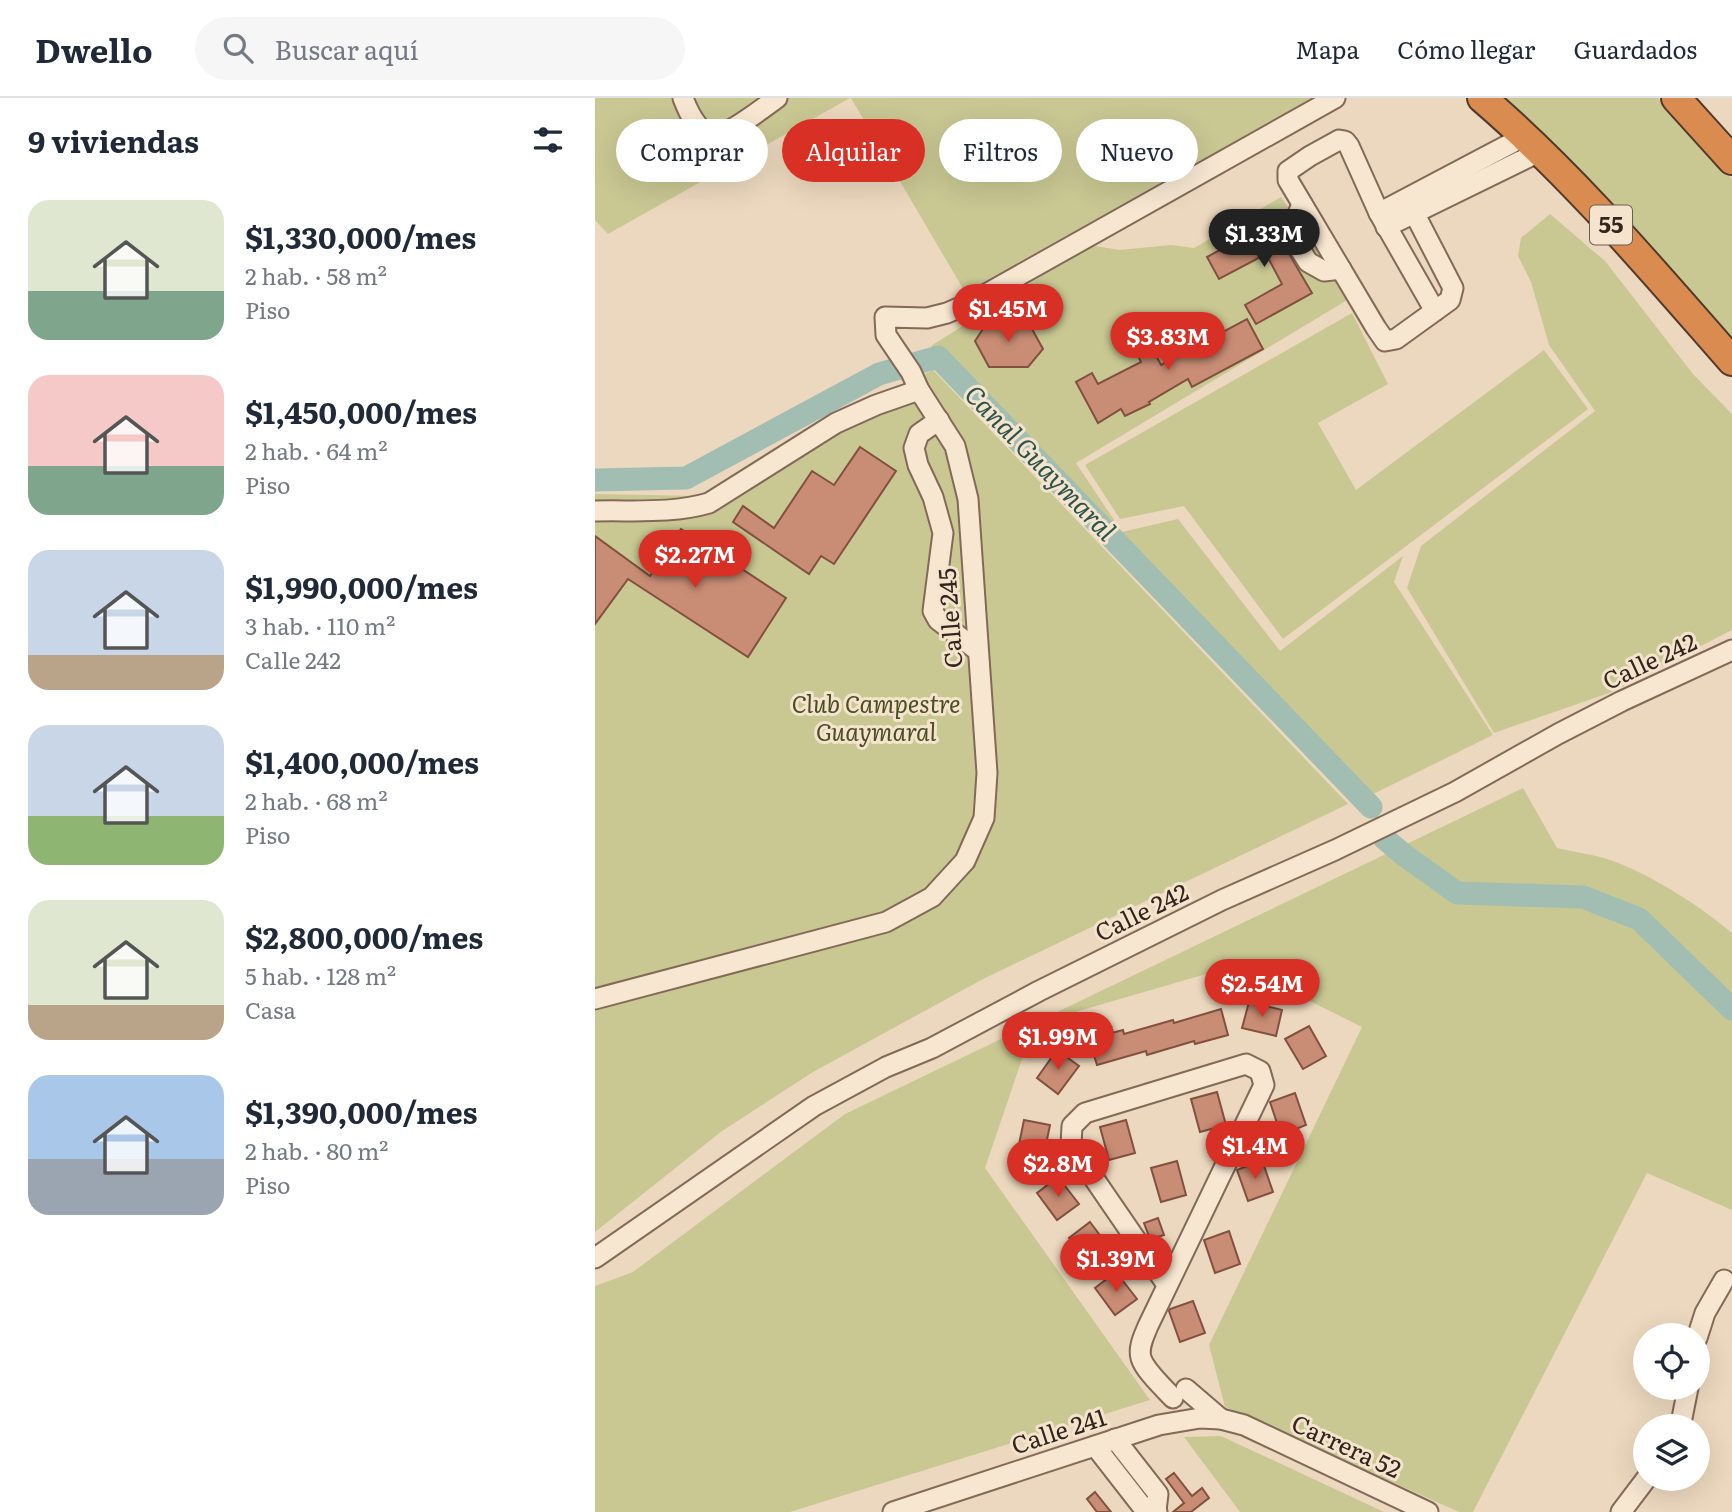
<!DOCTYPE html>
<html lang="es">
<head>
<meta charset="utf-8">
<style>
  :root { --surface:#fff; --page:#f6f6f7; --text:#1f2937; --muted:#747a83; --line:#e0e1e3; --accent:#d93025 }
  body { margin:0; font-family:Literata,serif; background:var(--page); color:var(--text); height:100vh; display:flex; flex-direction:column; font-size:26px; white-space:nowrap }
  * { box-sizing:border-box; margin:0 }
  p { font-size:23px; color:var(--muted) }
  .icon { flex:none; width:38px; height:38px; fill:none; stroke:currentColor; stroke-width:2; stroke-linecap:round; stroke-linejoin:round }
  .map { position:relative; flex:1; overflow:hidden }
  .side { display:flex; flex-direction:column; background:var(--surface); width:595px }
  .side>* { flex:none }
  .guide { position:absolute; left:21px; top:21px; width:665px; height:63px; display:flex; gap:14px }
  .buttons { position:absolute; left:1038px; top:1225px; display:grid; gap:14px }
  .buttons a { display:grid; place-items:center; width:77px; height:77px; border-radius:50%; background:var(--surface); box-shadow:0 7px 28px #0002; font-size:35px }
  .price { position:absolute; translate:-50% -60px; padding:0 16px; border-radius:24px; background:var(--accent); color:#fff; font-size:23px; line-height:46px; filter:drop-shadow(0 2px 4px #0008) }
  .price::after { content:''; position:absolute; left:50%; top:42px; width:21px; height:16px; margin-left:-10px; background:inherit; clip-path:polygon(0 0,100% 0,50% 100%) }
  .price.on { background:#222; color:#fff }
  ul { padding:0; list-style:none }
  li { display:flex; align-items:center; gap:21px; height:175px; padding:0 28px }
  li span { display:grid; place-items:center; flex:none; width:196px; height:140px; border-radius:21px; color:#555 }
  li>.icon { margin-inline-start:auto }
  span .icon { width:84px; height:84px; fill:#fffc; stroke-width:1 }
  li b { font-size:30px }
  h2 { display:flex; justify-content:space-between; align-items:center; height:84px; padding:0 28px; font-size:30px }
  .tag { padding:0 24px; border-radius:32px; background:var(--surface); box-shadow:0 7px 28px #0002; font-size:24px; line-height:63px }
  .tag.on { background:var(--accent); color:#fff }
  header { display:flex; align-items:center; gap:42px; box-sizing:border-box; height:98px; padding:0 35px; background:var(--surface); border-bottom:2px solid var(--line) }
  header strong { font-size:33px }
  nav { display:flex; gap:38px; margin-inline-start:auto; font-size:24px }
  .search { width:490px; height:63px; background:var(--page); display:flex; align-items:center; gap:18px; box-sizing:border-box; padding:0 24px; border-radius:38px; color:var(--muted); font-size:26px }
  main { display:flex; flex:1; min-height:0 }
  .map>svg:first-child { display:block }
  .green { fill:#c9c893 }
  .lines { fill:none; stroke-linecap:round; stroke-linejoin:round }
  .river { stroke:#a2beb2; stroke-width:23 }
  .building { fill:#c98d75; stroke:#82503f; stroke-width:2 }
  .minor-casing { stroke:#836958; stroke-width:23 }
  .highway-casing { stroke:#51392c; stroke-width:32 }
  .minor { stroke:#f7e7d1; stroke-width:19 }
  .highway { stroke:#da8b50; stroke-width:28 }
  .labels { text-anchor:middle; stroke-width:6; stroke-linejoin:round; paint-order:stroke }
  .shield { fill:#f4e4ce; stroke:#6d5e51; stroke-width:2 }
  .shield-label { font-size:23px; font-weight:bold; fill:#33241c }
  .street-label { font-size:24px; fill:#33241c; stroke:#f4e4ce }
  .park-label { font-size:24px; font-style:italic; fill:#4a4f23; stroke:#f4e4ce }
  .water-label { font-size:26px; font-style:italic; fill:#2b534b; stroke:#f4e4ce }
</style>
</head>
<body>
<header>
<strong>Dwello</strong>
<div class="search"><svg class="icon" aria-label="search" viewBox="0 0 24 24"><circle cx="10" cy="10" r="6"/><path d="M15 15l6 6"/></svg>Buscar aquí</div>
<nav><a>Mapa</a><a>Cómo llegar</a><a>Guardados</a></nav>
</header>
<main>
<section class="side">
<h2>9 viviendas<svg class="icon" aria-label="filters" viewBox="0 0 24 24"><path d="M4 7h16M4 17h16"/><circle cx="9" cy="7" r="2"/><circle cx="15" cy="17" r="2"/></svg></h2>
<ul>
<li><span style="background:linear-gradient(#dfe7d0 65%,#7fa58c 0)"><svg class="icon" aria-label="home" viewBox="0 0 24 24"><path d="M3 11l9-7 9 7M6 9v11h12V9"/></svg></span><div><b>$1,330,000/mes</b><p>2 hab. · 58 m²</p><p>Piso</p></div></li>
<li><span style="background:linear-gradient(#f6c9c9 65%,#7fa58c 0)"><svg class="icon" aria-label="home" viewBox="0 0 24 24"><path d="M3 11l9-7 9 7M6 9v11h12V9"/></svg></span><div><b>$1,450,000/mes</b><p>2 hab. · 64 m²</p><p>Piso</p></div></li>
<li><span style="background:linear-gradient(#c9d6e8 75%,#b9a48a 0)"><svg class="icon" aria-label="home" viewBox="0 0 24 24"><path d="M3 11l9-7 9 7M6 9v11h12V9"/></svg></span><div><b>$1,990,000/mes</b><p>3 hab. · 110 m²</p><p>Calle 242</p></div></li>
<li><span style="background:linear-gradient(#c9d6e8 65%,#8fb573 0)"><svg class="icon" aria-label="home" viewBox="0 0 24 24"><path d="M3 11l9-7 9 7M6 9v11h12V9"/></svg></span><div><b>$1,400,000/mes</b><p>2 hab. · 68 m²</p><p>Piso</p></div></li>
<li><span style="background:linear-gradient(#dfe7d0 75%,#b9a48a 0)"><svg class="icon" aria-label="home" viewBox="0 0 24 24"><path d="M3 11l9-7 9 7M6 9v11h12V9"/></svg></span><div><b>$2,800,000/mes</b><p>5 hab. · 128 m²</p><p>Casa</p></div></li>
<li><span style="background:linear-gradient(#a9c7e8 60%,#9aa5b1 0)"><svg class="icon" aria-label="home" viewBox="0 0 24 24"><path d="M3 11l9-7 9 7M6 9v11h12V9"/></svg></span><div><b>$1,390,000/mes</b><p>2 hab. · 80 m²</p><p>Piso</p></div></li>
</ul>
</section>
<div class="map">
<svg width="1137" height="1414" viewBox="0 0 1137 1414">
  <rect width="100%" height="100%" fill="#ecd8be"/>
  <!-- green -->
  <g class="green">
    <path d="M0 0H255L13 136 0 122Z"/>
    <path d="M256 0H718L370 194Z"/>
    <path d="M906 0H1063L1137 81V244Z"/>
    <path d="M686 99 754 201 481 365 527 434 583 421 685 553 808 458 799 484 898 637 762 704 336 248 495 147 524 152 576 147 599 150Z"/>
    <path d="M955 116 1010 163 1098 276 1137 316V532L1014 595 899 635 812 490 826 448 1000 313 954 247 936 184 923 158 926 140Z"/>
    <path d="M757 215 793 286 723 325 761 392 949 252 993 311 688 541 589 408 525 421 490 367Z"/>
    <path d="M338 272 753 706 390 880 218 974 127 1033 0 1134V396L102 398Z"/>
    <path d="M928 690 962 750C982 755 1006 757 1026 766 1064 782 1105 808 1137 835V1112L1052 1075 878 1414H864L630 1309 614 1247 767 929 642 867 439 926 390 1070 555 1302 195 1414H0V1188L38 1174 250 1016Z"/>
    <path d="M626 1338 789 1414H645L589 1339Z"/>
  </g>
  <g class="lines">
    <!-- river -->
    <g class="river">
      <path d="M0 382 91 380 284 276 343 259 776 709"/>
      <path d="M790 741 809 757 862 795 988 799 1044 821 1137 911"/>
    </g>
  </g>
  <!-- building -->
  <g class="building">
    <path d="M680 122 687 135 690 149 717 195 661 226 650 207 687 186 671 156 624 181 612 159Z"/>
    <path d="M409 215 437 231 448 251 433 269H394L380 243 388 231Z"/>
    <path d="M652 221 668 251 597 289 593 281 554 304 555 306 530 318 526 311 503 325 481 284 497 275 503 286 546 264 541 254 555 246 566 267Z"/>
    <path d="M265 349 301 373 239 466 226 458 214 476 138 424 148 408 179 430 217 373 239 387Z"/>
    <path d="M86 431 191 500 153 559 33 481 0 526V438L55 478Z"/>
    <path d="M654 904 687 912 681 938 647 930Z"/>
    <path d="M626 911 633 937 600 946 599 943 552 957 551 953 502 967 494 941 528 932 529 936 578 922 579 925Z"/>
    <path d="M714 928 731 958 708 971 690 941Z"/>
    <path d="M462 952 484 968 463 996 442 980Z"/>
    <path d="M622 994 631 1027 605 1034 596 1001Z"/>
    <path d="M700 995 711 1027 686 1037 675 1004Z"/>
    <path d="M429 1022 455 1027 448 1061 422 1056Z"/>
    <path d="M531 1022 540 1055 514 1062 505 1029Z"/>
    <path d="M667 1062 678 1094 653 1103 642 1072Z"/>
    <path d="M582 1063 591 1097 566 1104 556 1070Z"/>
    <path d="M463 1079 484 1106 462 1122 442 1095Z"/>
    <path d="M563 1120 569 1137 555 1141 549 1125Z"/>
    <path d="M495 1124 516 1152 495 1168 474 1140Z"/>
    <path d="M634 1133 645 1166 620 1175 609 1142Z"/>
    <path d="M521 1174 542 1201 520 1217 500 1190Z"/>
    <path d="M598 1203 610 1235 585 1244 574 1213 575 1211Z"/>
    <path d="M579 1375 597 1398 607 1390 614 1400 596 1414H578L589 1405 571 1381Z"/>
    <path d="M500 1394 516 1414H502L492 1401Z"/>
  </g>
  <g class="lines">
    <defs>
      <g id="minor">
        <path d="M88 0C93 13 102 35 119 37 133 38 169 9 182 0"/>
        <path d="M812 101 858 190 855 202 801 241 790 243 781 230 693 82V73L715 58 744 42 750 43 754 48 784 115 840 213"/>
        <path d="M707 106 699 126 700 143 713 164 729 173 746 171"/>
        <path d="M784 115 930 38"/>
        <path d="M791 129 946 53"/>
        <path d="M344 322 324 336 319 350 323 367 338 399 348 435 338 513 343 522 383 553"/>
        <path d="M0 413C39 412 76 416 114 405L241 325 281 307 324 292"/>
        <path d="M0 901 291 824 337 799 370 763 389 720 392 675 373 401 360 348 324 292 316 274 291 237 290 219 332 220 352 215 375 205 740 0"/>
        <path d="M0 1160 219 1008 291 969 337 950 444 893 627 802 740 752 860 694 963 636 1027 603 1137 552"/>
        <path d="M572 1187 476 1047 477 1028 490 1015 651 966 665 973 669 987 553 1228C549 1238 543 1249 546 1260 550 1273 569 1290 578 1300"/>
        <path d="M1102 1240 1110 1215 1129 1182"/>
        <path d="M591 1291 626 1321"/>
        <path d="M1083 1328 1087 1320 1093 1290"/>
        <path d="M520 1341 563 1396 561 1413"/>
        <path d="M500 1348 546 1407 562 1414"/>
        <path d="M298 1414 564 1327 605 1320 626 1321 649 1327 833 1414"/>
        <path d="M1026 1414 1051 1381"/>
      </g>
      <g id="highway">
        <path d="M887 0C979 79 1057 172 1137 263"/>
        <path d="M1081 0 1137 62"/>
      </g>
    </defs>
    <!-- minor casing -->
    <use href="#minor" class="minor-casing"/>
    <!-- highway casing -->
    <use href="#highway" class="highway-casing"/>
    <!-- minor -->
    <use href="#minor" class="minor"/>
    <!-- highway -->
    <use href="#highway" class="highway"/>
  </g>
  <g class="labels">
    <!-- shield labels -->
    <rect class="shield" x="995" y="107.5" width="42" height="39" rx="5"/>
    <g class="shield-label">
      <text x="1016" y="135">55</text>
    </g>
    <!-- street labels -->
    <g class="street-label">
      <text transform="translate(356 520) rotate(-94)" y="8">Calle 245</text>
      <text transform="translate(1055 564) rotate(-25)" y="8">Calle 242</text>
      <text transform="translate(547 815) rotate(-26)" y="8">Calle 242</text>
      <text transform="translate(464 1334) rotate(-18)" y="8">Calle 241</text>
      <text transform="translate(751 1349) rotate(25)" y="8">Carrera 52</text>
    </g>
    <!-- park labels -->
    <g class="park-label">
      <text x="281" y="615">Club Campestre<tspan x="281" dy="28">Guaymaral</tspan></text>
    </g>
    <!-- water labels -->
    <g class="water-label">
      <text transform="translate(445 365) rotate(46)" y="9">Canal Guaymaral</text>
    </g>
  </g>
</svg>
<div class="buttons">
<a><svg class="icon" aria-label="locate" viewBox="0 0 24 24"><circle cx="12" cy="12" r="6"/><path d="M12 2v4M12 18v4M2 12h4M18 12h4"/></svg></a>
<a><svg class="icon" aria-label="layers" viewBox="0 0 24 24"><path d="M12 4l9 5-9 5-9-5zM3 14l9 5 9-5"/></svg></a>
</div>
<b class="price on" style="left:669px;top:171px">$1.33M</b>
<b class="price" style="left:413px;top:246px">$1.45M</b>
<b class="price" style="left:573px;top:274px">$3.83M</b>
<b class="price" style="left:100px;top:492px">$2.27M</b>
<b class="price" style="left:667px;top:921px">$2.54M</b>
<b class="price" style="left:463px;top:974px">$1.99M</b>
<b class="price" style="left:660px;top:1083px">$1.4M</b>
<b class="price" style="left:463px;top:1101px">$2.8M</b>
<b class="price" style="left:521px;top:1196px">$1.39M</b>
<div class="guide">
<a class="tag">Comprar</a>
<a class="tag on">Alquilar</a>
<a class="tag">Filtros</a>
<a class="tag">Nuevo</a>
</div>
</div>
</main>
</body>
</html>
